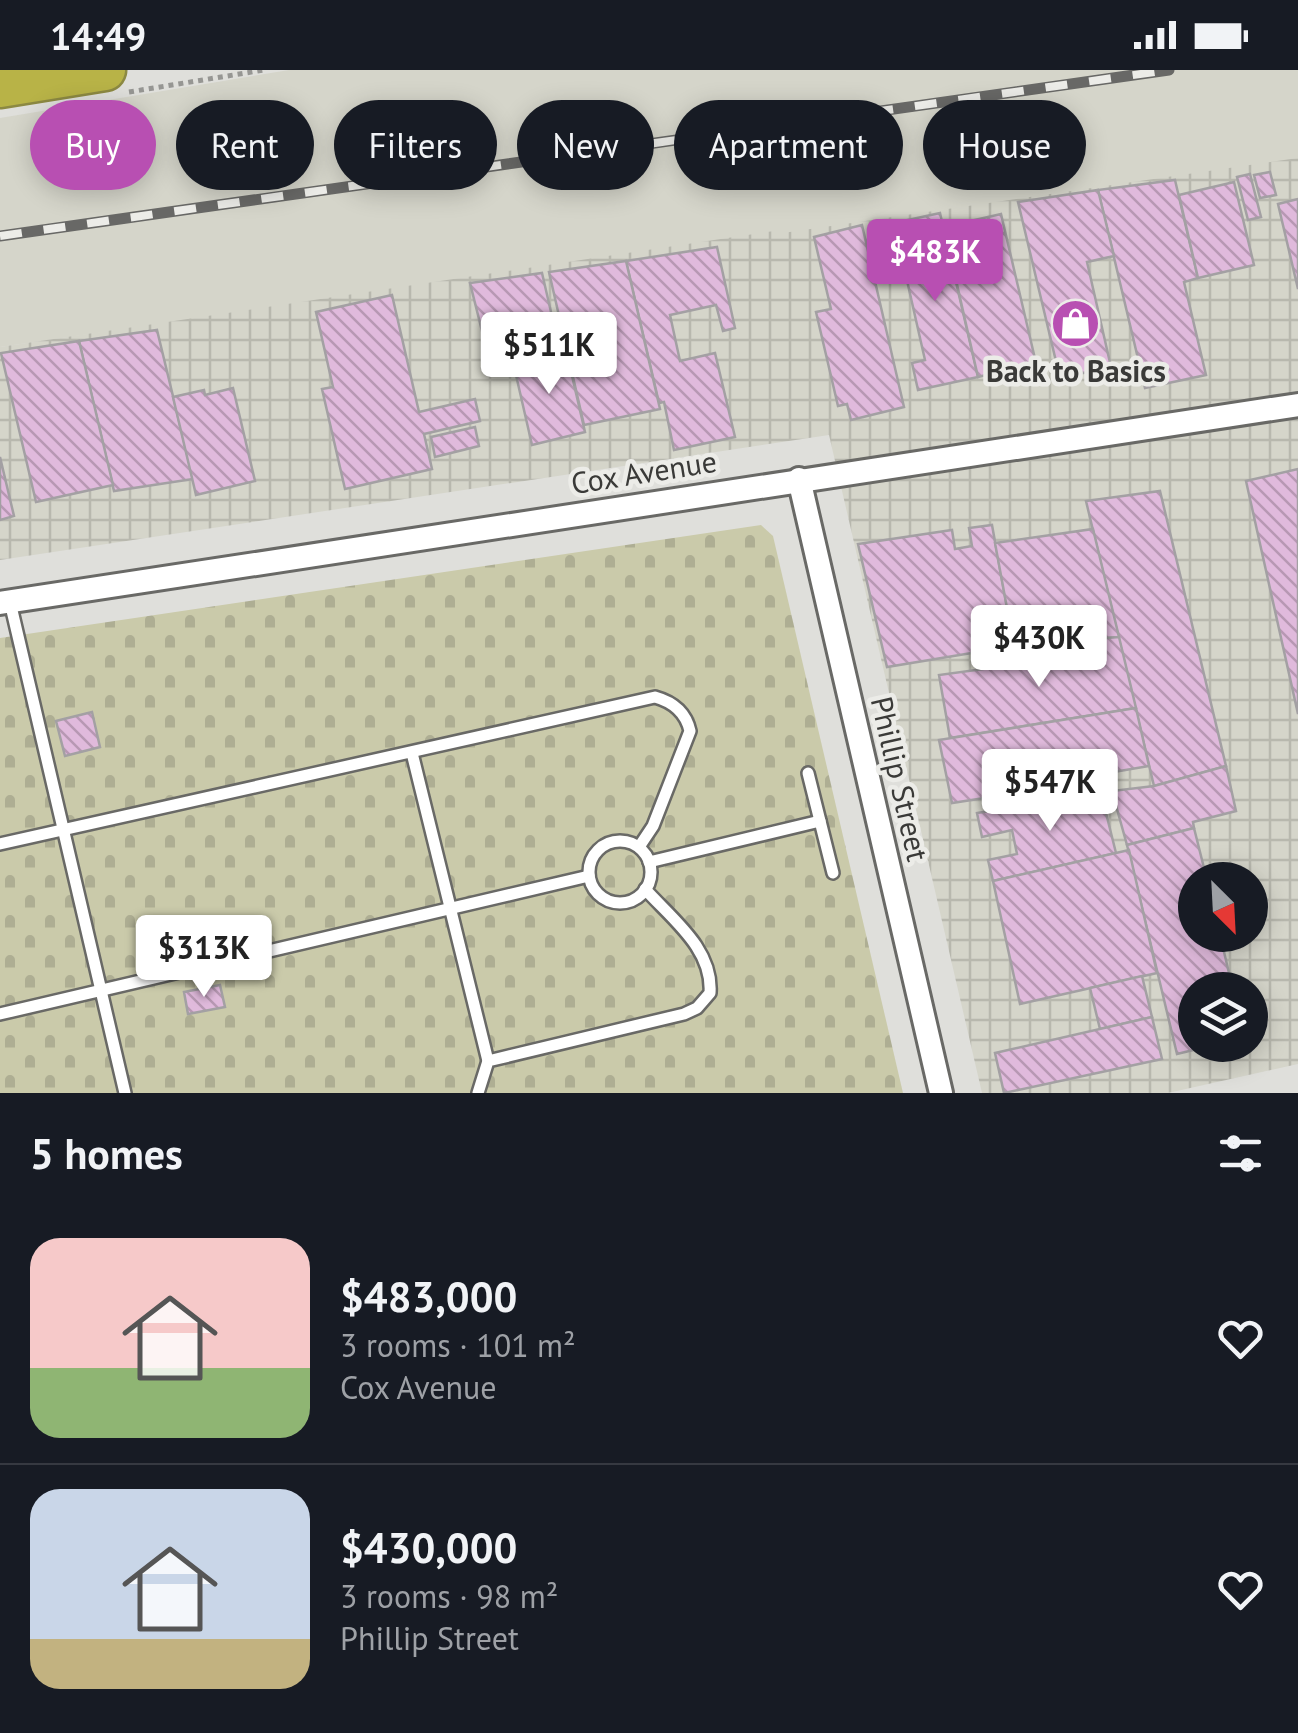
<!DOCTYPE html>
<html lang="en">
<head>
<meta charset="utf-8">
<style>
  :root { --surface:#171b24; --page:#20242c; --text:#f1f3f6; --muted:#9ea1a6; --line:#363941; --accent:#b84fb2 }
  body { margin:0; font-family:"PT Sans",sans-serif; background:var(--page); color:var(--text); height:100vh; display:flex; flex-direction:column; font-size:38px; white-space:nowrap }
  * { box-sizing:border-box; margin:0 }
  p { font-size:32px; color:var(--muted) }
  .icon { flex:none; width:55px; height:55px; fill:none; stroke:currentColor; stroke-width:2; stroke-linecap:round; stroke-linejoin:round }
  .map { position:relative; height:1023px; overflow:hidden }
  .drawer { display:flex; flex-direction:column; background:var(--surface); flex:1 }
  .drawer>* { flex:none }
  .guide { position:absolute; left:30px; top:30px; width:1240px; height:90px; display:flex; gap:20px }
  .needle { width:65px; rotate:156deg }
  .buttons { position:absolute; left:1178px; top:792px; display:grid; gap:20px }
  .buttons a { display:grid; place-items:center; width:90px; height:90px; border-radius:50%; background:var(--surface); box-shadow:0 5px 25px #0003; font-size:50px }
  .price { position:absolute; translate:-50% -85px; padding:0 22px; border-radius:10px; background:#fff; color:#222; font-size:32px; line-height:65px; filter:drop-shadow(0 2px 5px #0008) }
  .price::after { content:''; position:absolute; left:50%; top:60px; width:30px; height:22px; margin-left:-15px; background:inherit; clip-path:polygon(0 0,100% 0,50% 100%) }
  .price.on { background:var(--accent); color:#fff }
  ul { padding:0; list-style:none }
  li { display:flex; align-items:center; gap:30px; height:250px; padding:0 30px }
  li+li { border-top:2px solid var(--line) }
  li span { display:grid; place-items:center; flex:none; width:280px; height:200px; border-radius:30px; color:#555 }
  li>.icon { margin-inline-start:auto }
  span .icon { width:120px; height:120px; fill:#fffc; stroke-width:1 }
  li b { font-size:42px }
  h2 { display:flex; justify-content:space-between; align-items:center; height:120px; padding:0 30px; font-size:42px }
  .pill { padding:0 35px; border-radius:45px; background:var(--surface); box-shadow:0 5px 25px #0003; font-size:35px; line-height:90px }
  .pill.on { background:var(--accent); color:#fff }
  .status { display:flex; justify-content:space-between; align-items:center; height:70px; padding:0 50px; background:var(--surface); direction:ltr }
  .status svg { height:28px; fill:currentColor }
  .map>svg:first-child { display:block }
  .built { fill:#d5d5ca }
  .industrial { fill:url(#industrial-grid); fill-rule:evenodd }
  .cemetery { fill:url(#cemetery-stones) }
  .building { fill:url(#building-back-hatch); stroke:#a3a0a3; stroke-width:2.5 }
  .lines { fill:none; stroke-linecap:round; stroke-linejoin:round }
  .lane-casing { stroke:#696966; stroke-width:16 }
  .street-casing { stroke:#696966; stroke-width:28 }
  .highway-casing { stroke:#8c8942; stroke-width:45 }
  .path { stroke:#969693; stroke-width:5; stroke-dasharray:5 5; stroke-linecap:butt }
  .lane { stroke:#fff; stroke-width:11 }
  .street { stroke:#fff; stroke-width:22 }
  .highway { stroke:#b8b347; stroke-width:40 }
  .rail-casing { stroke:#686866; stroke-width:11 }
  .rail { stroke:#ecece8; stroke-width:8; stroke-dasharray:22; stroke-linecap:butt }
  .labels { text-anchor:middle; stroke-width:9; stroke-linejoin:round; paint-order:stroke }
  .poi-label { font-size:30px; font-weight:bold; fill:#3a3a38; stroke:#ecece8 }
  .street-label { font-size:30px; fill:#3a3a38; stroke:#ecece8 }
</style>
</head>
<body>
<div class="status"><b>14:49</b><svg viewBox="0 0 49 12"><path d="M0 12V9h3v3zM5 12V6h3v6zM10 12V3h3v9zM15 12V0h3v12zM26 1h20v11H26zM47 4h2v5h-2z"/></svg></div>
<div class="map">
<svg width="1298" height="1023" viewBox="0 0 1298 1023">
  <defs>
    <pattern id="industrial-grid" width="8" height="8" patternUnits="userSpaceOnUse" patternTransform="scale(2.5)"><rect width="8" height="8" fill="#d5d5ca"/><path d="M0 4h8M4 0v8" fill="none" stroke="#b8b8ae"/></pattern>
    <pattern id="cemetery-stones" width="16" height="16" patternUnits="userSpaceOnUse" patternTransform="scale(2.5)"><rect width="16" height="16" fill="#cacaaa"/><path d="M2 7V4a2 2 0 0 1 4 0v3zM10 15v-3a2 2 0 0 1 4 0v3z" fill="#aeae93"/></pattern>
    <pattern id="building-back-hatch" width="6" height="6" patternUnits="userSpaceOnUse" patternTransform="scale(2.5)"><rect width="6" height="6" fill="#e0badc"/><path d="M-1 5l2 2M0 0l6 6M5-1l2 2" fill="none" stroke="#b798b3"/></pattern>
  </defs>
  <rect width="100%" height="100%" fill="#dfdfdb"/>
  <!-- built -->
  <path class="built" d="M289 0H1298V89L0 277V48Z"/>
  <!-- industrial -->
  <path class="industrial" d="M1298 88V994L1168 1023H982L829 365 0 490V277L781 160 783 163ZM1195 810H1250V865H1195ZM1195 920H1250V975H1195Z"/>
  <!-- cemetery -->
  <path class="cemetery" d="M761 455 773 466 903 1023H0V568Z"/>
  <!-- building -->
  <g class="building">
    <path d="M1270 102 1276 125 1260 128 1254 105Z"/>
    <path d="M1250 104 1261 147 1248 150 1237 107Z"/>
    <path d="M1175 110 1198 208 1184 212 1206 305 1145 318 1098 120Z"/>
    <path d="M1234 112 1254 195 1198 208 1179 125Z"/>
    <path d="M1098 120 1114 186 1087 192 1111 297 1060 308 1018 132Z"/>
    <path d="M1298 129V219L1278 134Z"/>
    <path d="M940 143 978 307 918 320 912 293 925 290 894 153Z"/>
    <path d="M1001 144 1036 293 978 307 944 157Z"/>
    <path d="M862 155 904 337 851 350 847 334 838 336 816 242 831 239 814 167Z"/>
    <path d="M717 177 735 258 723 261 716 235 670 245 680 291 715 283 735 367 674 380 664 332 659 333 626 191Z"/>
    <path d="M626 191 660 339 584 355 549 202Z"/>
    <path d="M542 203 560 281 491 297 470 213Z"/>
    <path d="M392 225 419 342 475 329 480 351 424 364 432 399 345 419 322 319 333 317 316 242Z"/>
    <path d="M157 260 193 409 114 421 79 271Z"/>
    <path d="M79 271 113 415 36 432 1 283Z"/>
    <path d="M566 280 585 362 532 375 513 292Z"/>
    <path d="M233 318 255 411 196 425 173 327 204 320 205 325Z"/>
    <path d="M475 357 479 376 435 387 431 367Z"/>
    <path d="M0 387 14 446 0 450Z"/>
    <path d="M1298 399V644L1246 411Z"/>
    <path d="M1160 421 1226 696 1154 716 1086 431Z"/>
    <path d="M992 455 1014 576 887 597 858 474 952 460 955 479 972 476 969 458Z"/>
    <path d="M1093 459 1119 567 1014 576 995 473Z"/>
    <path d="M1119 567 1136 638 950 668 939 605 1072 587 1070 571Z"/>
    <path d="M1136 638 1149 696 1061 711 1062 716 952 733 939 670Z"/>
    <path d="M92 642 100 677 65 686 56 651Z"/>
    <path d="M1226 696 1236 741 1193 752 1194 758 1127 775 1112 721 1154 716Z"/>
    <path d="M1101 723 1116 783 993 811 988 790 1017 784 1012 760 982 767 977 743Z"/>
    <path d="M1194 758 1207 810H1195V865H1220L1233 920H1195V975H1214L1177 984 1127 775Z"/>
    <path d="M1129 780 1157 903 1020 934 993 811Z"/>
    <path d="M1142 906 1152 947 1100 959 1090 918Z"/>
    <path d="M220 915 225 937 188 944 184 922Z"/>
    <path d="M1152 947 1162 989 1004 1023 995 983Z"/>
  </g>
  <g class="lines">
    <defs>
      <g id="lane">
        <path d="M10 532 125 1023"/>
        <path d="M412 683 488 991"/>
        <path d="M808 703 833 803"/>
        <circle cx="620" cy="802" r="31"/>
        <path d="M0 774 655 627C673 632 686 643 690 661L653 756 639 777"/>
        <path d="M649 792 820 751"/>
        <path d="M0 944 589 806"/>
        <path d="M478 1023 488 991 684 944 697 938 710 923C713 879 673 850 645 819"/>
      </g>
      <g id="street">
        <path d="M799 409 941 1023"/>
        <path d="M0 533 1298 335"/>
      </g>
      <path id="highway" d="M0 17 105 0"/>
    </defs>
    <!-- lane casing -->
    <use href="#lane" class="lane-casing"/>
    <!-- street casing -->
    <use href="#street" class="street-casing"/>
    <!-- highway casing -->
    <use href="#highway" class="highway-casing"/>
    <!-- path -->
    <path class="path" d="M129 22 264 0"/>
    <!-- lane -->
    <use href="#lane" class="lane"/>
    <!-- street -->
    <use href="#street" class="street"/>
    <!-- highway -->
    <use href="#highway" class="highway"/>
    <defs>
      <path id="rail" d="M0 166 1169 0"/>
    </defs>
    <!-- rail casing -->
    <use href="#rail" class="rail-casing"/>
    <!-- rail -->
    <use href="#rail" class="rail"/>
  </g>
  <!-- icons -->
  <defs>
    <symbol id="shop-disc" viewBox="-11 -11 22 22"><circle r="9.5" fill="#b84fb2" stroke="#ecece8"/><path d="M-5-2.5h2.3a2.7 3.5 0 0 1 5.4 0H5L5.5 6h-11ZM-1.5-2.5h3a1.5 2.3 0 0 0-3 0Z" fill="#fff"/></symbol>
  </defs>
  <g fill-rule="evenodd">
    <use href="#shop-disc" x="1048" y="226" width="55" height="55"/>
  </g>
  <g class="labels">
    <!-- poi labels -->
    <g class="poi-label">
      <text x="1076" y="312">Back to Basics</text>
    </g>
    <!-- street labels -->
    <g class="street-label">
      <text transform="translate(644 403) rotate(-9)" y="10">Cox Avenue</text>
      <text transform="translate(899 709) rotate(77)" y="10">Phillip Street</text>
    </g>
  </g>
</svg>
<div class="buttons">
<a><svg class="needle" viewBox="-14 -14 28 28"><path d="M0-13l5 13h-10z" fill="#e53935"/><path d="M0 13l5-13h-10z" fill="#9ea1a6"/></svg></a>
<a><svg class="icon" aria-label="layers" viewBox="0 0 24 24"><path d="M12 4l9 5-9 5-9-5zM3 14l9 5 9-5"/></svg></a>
</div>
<b class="price on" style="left:935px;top:234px">$483K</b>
<b class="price" style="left:549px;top:327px">$511K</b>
<b class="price" style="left:1039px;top:620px">$430K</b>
<b class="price" style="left:1050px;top:764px">$547K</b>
<b class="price" style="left:204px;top:930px">$313K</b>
<div class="guide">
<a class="pill on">Buy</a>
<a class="pill">Rent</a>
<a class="pill">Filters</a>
<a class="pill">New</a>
<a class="pill">Apartment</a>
<a class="pill">House</a>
</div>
</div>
<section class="drawer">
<h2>5 homes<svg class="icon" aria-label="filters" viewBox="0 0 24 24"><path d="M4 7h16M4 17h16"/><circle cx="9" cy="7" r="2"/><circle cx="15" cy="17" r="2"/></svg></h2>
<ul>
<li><span style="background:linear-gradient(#f6c9c9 65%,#8fb573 0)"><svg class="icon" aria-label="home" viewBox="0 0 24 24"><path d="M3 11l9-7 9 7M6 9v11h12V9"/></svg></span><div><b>$483,000</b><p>3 rooms · 101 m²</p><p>Cox Avenue</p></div><svg class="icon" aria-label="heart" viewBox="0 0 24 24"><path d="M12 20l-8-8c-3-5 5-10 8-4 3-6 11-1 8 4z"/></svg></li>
<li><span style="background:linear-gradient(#c9d6e8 75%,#c2b280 0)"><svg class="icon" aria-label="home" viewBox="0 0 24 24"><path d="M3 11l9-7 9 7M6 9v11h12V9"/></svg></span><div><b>$430,000</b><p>3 rooms · 98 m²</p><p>Phillip Street</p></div><svg class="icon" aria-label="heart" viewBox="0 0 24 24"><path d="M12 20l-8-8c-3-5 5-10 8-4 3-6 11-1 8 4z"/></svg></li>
</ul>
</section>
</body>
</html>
